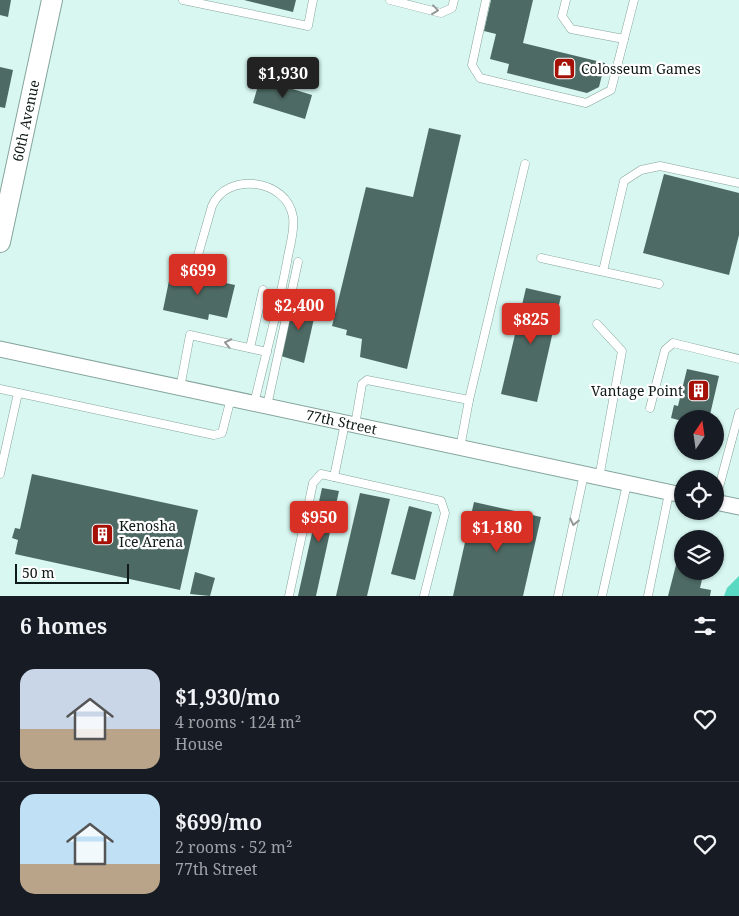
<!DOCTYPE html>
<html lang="en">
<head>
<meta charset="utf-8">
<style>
  :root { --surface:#171b24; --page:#20242c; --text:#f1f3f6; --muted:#9ea1a6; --line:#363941; --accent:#d93025 }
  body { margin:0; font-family:"Noto Serif",serif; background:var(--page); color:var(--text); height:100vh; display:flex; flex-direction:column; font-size:19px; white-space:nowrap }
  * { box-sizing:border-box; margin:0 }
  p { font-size:16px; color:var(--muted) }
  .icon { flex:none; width:28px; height:28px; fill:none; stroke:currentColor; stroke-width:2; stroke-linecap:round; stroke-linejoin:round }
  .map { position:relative; height:596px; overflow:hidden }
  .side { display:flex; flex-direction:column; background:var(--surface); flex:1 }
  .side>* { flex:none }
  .needle { width:32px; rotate:13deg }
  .fabs { position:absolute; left:674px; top:410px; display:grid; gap:10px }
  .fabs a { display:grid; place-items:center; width:50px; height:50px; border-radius:50%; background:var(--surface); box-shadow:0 1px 4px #0004; font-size:25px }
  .scale { position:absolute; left:15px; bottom:12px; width:114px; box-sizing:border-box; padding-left:5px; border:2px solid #0e1a17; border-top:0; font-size:14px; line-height:18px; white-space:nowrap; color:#0e1a17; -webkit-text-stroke:4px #fff; paint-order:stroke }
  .price { position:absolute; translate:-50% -42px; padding:0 11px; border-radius:5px; background:var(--accent); color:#fff; font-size:16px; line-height:32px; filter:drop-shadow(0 1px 2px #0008) }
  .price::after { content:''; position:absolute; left:50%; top:30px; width:15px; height:11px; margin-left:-8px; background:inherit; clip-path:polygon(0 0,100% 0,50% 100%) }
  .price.selected { background:#222; color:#fff }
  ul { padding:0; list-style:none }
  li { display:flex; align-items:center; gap:15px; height:125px; padding:0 20px }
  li+li { border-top:1px solid var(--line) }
  li span { display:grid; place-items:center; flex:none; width:140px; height:100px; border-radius:15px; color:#555 }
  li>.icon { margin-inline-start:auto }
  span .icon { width:60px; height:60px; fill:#fffc; stroke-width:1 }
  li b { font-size:21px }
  h2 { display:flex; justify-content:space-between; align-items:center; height:60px; padding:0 20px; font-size:21px }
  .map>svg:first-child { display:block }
  .forest { fill:#59d8c2 }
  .building { fill:#4e6a64 }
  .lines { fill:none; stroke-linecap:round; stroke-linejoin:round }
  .service-casing { stroke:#86a49d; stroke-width:9 }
  .minor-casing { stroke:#86a49d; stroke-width:17 }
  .tertiary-casing { stroke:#86a49d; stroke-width:22 }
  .service { stroke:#fff; stroke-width:8 }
  .minor { stroke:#fff; stroke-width:15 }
  .tertiary { stroke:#fff; stroke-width:20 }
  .oneway { stroke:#939897 }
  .labels { text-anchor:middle; stroke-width:4.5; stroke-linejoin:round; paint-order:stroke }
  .poi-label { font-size:14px; fill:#0e1a17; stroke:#fff; text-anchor:start }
  .street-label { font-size:14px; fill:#0e1a17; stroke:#fff }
</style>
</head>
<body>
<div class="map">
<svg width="739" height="596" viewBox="0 0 739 596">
  <rect width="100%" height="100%" fill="#d7f7f0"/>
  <!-- forest -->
  <path class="forest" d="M739 576V596H724L727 588Z"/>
  <!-- building -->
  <g class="building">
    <path d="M0 0H11L8 17 0 15Z"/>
    <path d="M244 0H296L293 12Z"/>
    <path d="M491 0H533L523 43 605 63 599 87 587 93 507 73 509 64 490 59 496 34 484 31Z"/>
    <path d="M0 67 13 70 5 108 0 107Z"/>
    <path d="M260 79 312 95 305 119 253 103Z"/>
    <path d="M429 128 461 135 407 369 360 357 362 339 346 335 347 330 332 326 366 187 413 197Z"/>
    <path d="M664 174 739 193V235L729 275 643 253Z"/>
    <path d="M171 271 235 285 227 318 209 314 208 320 163 310Z"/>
    <path d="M526 288 561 296 537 402 501 394Z"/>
    <path d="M294 300 317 305 304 363 281 356Z"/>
    <path d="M687 369 719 376 709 419H682V421L671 418 674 405 678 406Z"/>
    <path d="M32 474 198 510 180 590 15 554 18 540 12 538 15 528 20 529Z"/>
    <path d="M322 488 339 491 316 596H298Z"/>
    <path d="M360 493 390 499 367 596H336Z"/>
    <path d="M474 502 541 517 523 596H453Z"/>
    <path d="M409 506 432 512 415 580 391 574Z"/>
    <path d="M676 565 682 566V571H704L700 588 711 590 710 596H668Z"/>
    <path d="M195 572 215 578 210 596 190 594Z"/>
  </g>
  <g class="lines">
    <defs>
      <g id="service">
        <path d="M183 0 308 26 313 0"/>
        <path d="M390 0 441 13 452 8 454 0"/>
        <path d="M486 0 472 65 480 78 586 103 611 90 634 0"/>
        <path d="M566 0 562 16 571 29 624 39"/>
        <path d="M541 258 659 284"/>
        <path d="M196 262 212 206C227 171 287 179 293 217 295 232 289 248 287 262 278 310 265 357 254 404"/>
        <path d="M603 271 624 181 641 170 660 166 739 183"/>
        <path d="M597 324 622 351 599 478"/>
        <path d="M250 348 263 290"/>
        <path d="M180 388 190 335 267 352"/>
        <path d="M0 389 214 435 222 433 231 398"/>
        <path d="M469 400 525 164"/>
        <path d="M267 406 298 262"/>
        <path d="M650 408 665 350 673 343 739 359"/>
        <path d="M355 425 362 384 367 380 469 400 460 448"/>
        <path d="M0 474 18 393"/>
        <path d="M334 477 345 423"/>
        <path d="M715 502 739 413"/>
        <path d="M289 596 313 483 321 474 441 501 445 513 424 596"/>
        <path d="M558 596 584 474"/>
        <path d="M602 596 627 484"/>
        <path d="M648 596 669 493"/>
      </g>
      <g id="minor">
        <path id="s1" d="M0 349 682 495"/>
        <path d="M715 502 739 507"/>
      </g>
      <g id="tertiary">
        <path id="s2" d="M0 242 52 0"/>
      </g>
    </defs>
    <!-- service casing -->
    <use href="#service" class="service-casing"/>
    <!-- minor casing -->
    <use href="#minor" class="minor-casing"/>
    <!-- tertiary casing -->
    <use href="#tertiary" class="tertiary-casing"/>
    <!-- service -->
    <use href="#service" class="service"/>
    <!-- minor -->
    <use href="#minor" class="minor"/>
    <!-- tertiary -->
    <use href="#tertiary" class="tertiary"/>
  </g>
  <!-- one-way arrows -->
  <defs><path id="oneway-chevron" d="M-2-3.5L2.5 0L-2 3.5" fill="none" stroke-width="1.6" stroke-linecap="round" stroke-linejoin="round" transform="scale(1.25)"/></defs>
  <g class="oneway">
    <use href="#oneway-chevron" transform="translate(435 10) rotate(7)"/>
    <use href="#oneway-chevron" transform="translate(228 343) rotate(-168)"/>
    <use href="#oneway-chevron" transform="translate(574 522) rotate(102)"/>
  </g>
  <!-- icons -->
  <defs>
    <symbol id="shop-square" viewBox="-11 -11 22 22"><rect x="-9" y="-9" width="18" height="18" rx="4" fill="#a51106" stroke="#fff"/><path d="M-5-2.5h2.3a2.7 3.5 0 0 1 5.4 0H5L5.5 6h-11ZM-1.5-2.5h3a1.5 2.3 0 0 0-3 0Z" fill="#fff"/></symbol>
    <symbol id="building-square" viewBox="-11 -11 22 22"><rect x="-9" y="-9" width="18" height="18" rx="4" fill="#a51106" stroke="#fff"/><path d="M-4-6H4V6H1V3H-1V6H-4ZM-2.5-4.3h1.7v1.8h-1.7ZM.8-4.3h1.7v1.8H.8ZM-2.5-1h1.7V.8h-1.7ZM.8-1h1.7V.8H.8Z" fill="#fff"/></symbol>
  </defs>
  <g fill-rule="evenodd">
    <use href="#shop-square" x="552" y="56" width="25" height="25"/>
    <use href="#building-square" x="686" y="378" width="25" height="25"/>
    <use href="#building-square" x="90" y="522" width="25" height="25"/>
  </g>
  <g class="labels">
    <!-- poi labels -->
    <g class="poi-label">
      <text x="581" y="74">Colosseum Games</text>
      <text x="683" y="396" text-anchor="end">Vantage Point</text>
      <text x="119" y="531">Kenosha<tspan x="119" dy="16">Ice Arena</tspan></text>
    </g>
    <!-- street labels -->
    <g class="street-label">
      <text dy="5" stroke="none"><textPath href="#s2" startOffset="124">60th Avenue</textPath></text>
      <text dy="5" stroke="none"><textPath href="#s1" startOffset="349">77th Street</textPath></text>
    </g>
  </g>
</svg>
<div class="fabs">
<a><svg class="needle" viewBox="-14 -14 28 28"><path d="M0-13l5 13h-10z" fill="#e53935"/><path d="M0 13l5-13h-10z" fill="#9ea1a6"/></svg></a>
<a><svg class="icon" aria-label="locate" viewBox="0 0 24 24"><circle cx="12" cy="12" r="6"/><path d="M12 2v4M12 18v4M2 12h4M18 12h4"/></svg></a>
<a><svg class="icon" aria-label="layers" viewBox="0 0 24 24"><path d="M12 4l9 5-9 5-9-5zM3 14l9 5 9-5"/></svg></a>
</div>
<div class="scale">50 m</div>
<b class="price selected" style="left:283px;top:99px">$1,930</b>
<b class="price" style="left:198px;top:296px">$699</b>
<b class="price" style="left:299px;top:331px">$2,400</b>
<b class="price" style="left:531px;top:345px">$825</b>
<b class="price" style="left:319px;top:543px">$950</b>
<b class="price" style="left:497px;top:553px">$1,180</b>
</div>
<section class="side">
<h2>6 homes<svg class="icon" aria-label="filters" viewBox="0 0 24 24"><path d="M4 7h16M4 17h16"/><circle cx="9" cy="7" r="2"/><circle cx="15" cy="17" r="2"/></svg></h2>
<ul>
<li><span style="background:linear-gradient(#c9d6e8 60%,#b9a48a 0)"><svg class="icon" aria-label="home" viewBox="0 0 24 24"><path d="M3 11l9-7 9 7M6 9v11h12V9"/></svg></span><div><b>$1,930/mo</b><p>4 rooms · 124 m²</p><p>House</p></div><svg class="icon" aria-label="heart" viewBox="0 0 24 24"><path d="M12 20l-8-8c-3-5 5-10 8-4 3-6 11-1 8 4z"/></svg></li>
<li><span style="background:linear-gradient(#bfe0f5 70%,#b9a48a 0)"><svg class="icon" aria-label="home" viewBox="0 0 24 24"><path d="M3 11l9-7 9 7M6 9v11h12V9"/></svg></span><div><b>$699/mo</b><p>2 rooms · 52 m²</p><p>77th Street</p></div><svg class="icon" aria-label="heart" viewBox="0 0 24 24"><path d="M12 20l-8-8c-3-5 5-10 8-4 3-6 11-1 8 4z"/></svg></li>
</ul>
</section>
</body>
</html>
